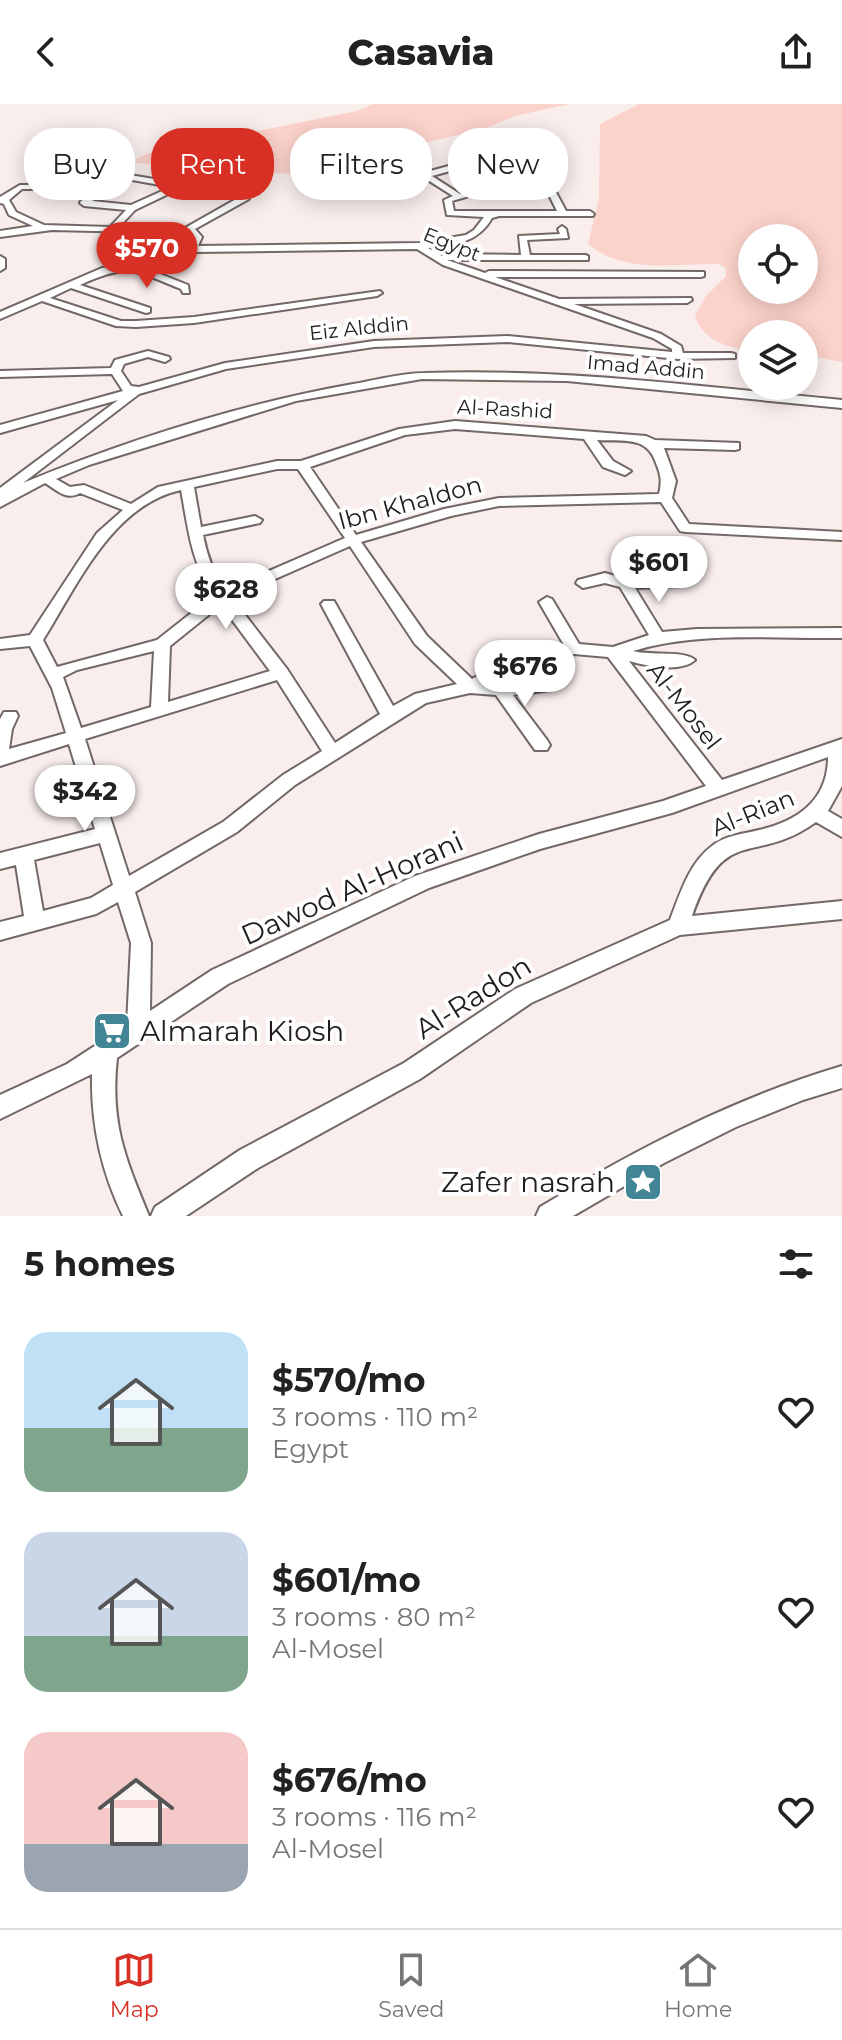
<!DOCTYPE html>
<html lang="en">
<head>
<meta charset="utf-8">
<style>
  :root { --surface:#fff; --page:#f2f2f2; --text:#222; --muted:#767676; --line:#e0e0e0; --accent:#d93025 }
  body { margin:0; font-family:Montserrat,sans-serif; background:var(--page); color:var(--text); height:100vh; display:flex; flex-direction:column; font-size:30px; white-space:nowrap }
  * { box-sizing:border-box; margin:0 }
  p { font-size:26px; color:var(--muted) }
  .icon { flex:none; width:44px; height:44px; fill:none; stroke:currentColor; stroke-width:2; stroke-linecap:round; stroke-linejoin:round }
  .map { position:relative; height:1112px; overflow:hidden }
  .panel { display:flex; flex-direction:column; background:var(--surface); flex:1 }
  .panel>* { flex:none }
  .hud { position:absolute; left:24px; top:24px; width:794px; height:72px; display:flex; gap:16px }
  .tools { position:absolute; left:738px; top:120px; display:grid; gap:16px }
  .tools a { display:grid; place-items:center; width:80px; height:80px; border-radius:50%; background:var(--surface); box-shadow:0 4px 20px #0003; font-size:40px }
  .price { position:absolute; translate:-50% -68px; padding:0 18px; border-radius:28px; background:#fff; color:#222; font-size:26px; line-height:52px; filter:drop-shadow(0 2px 4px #0008) }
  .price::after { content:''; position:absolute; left:50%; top:48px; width:24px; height:18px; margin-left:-12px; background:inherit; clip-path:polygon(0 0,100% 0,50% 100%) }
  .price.on { background:var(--accent); color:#fff }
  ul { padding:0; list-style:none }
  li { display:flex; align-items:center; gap:24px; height:200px; padding:0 24px }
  li span { display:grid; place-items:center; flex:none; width:224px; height:160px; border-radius:24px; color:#555 }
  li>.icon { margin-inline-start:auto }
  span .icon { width:96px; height:96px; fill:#fffc; stroke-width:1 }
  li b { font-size:34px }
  h2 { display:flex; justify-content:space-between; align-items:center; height:96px; padding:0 24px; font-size:34px }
  .pill { padding:0 28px; border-radius:32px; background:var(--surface); box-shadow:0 4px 20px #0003; font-size:28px; line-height:72px }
  .pill.on { background:var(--accent); color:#fff }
  header { display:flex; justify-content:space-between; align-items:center; height:104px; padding:0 24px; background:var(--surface); font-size:36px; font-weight:800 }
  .menu { display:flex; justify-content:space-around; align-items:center; height:112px; border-top:2px solid var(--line); background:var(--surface); font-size:22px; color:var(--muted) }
  .menu a { display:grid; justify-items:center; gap:4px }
  .menu .on { color:var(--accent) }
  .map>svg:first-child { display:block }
  .green { fill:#fcd3cb; fill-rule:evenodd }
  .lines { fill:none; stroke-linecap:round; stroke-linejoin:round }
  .minor-casing { stroke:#726866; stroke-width:4 }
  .minor { fill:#fff; fill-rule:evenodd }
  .labels { text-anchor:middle; stroke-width:8; stroke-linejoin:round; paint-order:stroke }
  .far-street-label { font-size:20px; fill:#201c1b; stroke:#fefefe }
  .street-label { font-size:24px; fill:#201c1b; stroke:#fefefe }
  .near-street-label { font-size:28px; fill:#201c1b; stroke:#fefefe }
  .near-poi-label { font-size:28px; fill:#201c1b; stroke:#fefefe; text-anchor:start }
</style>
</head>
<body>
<header><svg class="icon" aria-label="back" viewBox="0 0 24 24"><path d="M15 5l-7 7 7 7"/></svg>Casavia<svg class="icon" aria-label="share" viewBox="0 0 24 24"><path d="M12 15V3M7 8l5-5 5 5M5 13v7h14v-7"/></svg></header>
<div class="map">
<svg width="842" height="1112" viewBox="0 0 842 1112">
  <rect width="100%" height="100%" fill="#f9eeec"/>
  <!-- green -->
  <g class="green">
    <path d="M373 0H570L515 12 484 25 289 70 136 59 137 54 153 48 357 7Z"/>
    <path d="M639 0H842V258L804 251V230H752V246C729 245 702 236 695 212L706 192 726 172V164L718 160C675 160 623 170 588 140L599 95 600 20ZM752 134H804V186H752Z"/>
  </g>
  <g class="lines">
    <defs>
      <g id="minor">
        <path d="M507 46H513L538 72 550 77 566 107H590L594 110 593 112H499L492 114C478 139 454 141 428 144L442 152 446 150 521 151 519 132 560 130 558 125 562 122 566 125 568 134 527 136 530 151H585L588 152V156H447L485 169 489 167 704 168V172L701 173H495L559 195 691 194 692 196 687 199 574 200 661 230 681 242 683 249H731L735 250V254L678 255 507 238 374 243 226 265 139 290 23 379C128 336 241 300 353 280 377 276 401 269 425 269 564 264 704 283 842 296V304L567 277 422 275 296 297 89 361 56 375 70 383 84 381 131 400 158 383 277 357H301L399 325 455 317 646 332 655 336 739 339V345L735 346 664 344 676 377 672 394 689 420 842 428V436L685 428 680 427 661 398 499 402 451 412 361 438 427 532 472 575 517 550 564 541 539 498 547 493 552 495 579 540 613 543 649 531 620 483 605 479 583 484 576 479 578 476 605 469 626 475 685 474 687 477 685 480 680 482 635 484 662 528 697 525 842 524V534C773 535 699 527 633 547 650 552 685 546 695 556 681 569 646 562 629 557L722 676 842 635V682L828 707 842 715V733L816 718C754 763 725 717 692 812L842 797V815L680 831 531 899 420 975 258 1064 186 1112H151L155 1103 240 1046 404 959 515 885 670 816C680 790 689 759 712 742 725 731 743 730 759 726 798 717 828 696 828 653L672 709 540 745 429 784 228 880 117 954C110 1019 125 1054 149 1112H123C101 1067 91 1020 92 970L0 1015V991L67 960 127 921 131 839 118 798 96 810 0 836V818L24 812 16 761 0 765V749L95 725 69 640 0 662V615L4 608H16L18 612 12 625 9 645 66 629 52 584 30 542 0 545V535L30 531 97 429 123 406 80 389C66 397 57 386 45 379L0 403V384L118 296 0 329V321L123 287 112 270 0 273V267L111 264 115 256 148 247 169 253 170 255 165 258 148 253 124 260 121 267 131 282 139 283 225 259 374 237 507 232 672 248V245L653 234 443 161 417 145 196 148 179 160 145 164 188 181 189 189H183L181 185C133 166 129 159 80 181L150 204V208L146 209 71 184 50 194 121 217H136L194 213 380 187 382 189 377 192 194 219 136 223 116 222 42 197 0 215V208L102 164 174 155 187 146 194 133 192 130 181 129 52 126 0 133V127L33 122 9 111 4 100 0 99V93L20 81H75L72 85H22L9 96 16 108 44 121 110 123 126 106 84 102 80 99 81 97 105 84 108 88 92 97 131 101 171 83 121 74 124 70 249 91V95L195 125 202 133 198 142 419 139 466 131 474 126 484 113 447 111 444 96 453 92 423 73V69ZM508 51 528 71 460 90 432 72ZM528 75 544 81 557 107H454L452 97ZM181 84 238 94 185 124 119 123 135 106ZM455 325 584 335 603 363 625 371 631 367 613 357 597 336C623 338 647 331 656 359 661 371 662 377 659 390L499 394 444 405 356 431 310 363 405 331ZM277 365H298L345 434 225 486C213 469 207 451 203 431L260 419 262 416 255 412 201 423 194 383ZM181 386C188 423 191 460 214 491L157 536 57 563 43 536C77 482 112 401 181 386ZM350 442 415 540 457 580 415 590 393 602 334 497H324L321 500 380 610 335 639 287 565 232 494ZM221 501 270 567 168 598 170 542ZM154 547 151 603 81 624 63 573 77 566ZM574 550 608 553 706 682 663 697 539 730 415 772 212 866 150 907 151 839 135 788 237 728 295 681 426 599 470 589 496 591 535 646H547L550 641 547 636 513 591 551 586 553 582 551 578 490 579 527 559ZM277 576 322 647 283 671 223 718 129 772 85 635ZM100 739 113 781 91 794 43 807 34 756Z"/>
        <path d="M0 152 5 155V164L0 167Z"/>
        <path d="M842 962V984L803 996 736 1023 664 1059 573 1112H536L540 1103C637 1045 734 994 842 962Z"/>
      </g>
    </defs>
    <!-- minor casing -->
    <use href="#minor" class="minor-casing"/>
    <!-- minor -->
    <use href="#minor" class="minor"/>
  </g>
  <!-- icons -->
  <defs>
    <symbol id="supermarket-square" viewBox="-11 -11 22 22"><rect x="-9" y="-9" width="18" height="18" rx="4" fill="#428695" stroke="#fefefe"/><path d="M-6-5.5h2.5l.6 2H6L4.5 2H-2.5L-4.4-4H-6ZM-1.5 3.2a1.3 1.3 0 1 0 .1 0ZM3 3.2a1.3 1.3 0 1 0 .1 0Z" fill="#fff"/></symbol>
    <symbol id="sight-square" viewBox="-11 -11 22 22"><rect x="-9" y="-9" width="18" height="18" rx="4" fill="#428695" stroke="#fefefe"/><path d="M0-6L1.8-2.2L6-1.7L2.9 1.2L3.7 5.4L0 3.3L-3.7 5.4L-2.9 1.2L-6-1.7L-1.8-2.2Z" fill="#fff"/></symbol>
  </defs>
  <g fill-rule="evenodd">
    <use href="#supermarket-square" x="90" y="905" width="44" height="44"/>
    <use href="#sight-square" x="621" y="1056" width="44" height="44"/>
  </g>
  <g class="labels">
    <!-- far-street labels -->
    <g class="far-street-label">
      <text transform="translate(452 140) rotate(22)" y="7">Egypt</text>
      <text transform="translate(359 224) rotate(-6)" y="7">Eiz Alddin</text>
      <text transform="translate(646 263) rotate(5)" y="7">Imad Addin</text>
      <text transform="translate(505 305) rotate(3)" y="7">Al-Rashid</text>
    </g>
    <!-- street labels -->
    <g class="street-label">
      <text transform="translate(410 399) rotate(-15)" y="8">Ibn Khaldon</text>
      <text transform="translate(684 602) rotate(52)" y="8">Al-Mosel</text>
      <text transform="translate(753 709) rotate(-22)" y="8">Al-Rian</text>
    </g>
    <!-- near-street labels -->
    <g class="near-street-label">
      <text transform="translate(352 784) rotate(-24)" y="10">Dawod Al-Horani</text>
      <text transform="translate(473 893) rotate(-32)" y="10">Al-Radon</text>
    </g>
    <!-- near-poi labels -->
    <g class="near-poi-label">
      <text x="140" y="937">Almarah Kiosh</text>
      <text x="615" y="1088" text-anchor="end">Zafer nasrah</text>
    </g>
  </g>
</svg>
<div class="tools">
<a><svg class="icon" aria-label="locate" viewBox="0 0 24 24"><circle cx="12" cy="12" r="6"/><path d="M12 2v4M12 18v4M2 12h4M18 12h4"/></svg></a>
<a><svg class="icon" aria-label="layers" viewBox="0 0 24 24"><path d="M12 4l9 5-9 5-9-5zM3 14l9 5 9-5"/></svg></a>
</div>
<b class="price on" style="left:147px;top:186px">$570</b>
<b class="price" style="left:659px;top:500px">$601</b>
<b class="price" style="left:226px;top:527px">$628</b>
<b class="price" style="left:525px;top:604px">$676</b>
<b class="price" style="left:85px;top:729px">$342</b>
<div class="hud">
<a class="pill">Buy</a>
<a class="pill on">Rent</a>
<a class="pill">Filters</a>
<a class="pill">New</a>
</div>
</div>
<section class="panel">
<h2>5 homes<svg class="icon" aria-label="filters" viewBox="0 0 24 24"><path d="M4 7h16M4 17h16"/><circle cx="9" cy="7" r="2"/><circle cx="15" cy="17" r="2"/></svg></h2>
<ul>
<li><span style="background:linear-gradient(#bfe0f5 60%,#7fa58c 0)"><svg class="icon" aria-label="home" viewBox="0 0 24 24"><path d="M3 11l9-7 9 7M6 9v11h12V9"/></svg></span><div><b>$570/mo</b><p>3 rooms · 110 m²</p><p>Egypt</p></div><svg class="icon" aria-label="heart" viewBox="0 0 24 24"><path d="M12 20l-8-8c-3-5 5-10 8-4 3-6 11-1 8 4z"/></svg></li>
<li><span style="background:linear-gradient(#c9d6e8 65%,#7fa58c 0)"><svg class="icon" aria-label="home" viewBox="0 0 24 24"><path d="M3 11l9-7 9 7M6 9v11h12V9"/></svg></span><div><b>$601/mo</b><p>3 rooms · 80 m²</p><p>Al-Mosel</p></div><svg class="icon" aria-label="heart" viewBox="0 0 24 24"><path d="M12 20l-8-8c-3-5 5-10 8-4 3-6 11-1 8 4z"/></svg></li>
<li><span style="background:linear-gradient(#f6c9c9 70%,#9aa5b1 0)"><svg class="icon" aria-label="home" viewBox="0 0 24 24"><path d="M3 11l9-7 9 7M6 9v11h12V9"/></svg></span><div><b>$676/mo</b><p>3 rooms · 116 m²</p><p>Al-Mosel</p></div><svg class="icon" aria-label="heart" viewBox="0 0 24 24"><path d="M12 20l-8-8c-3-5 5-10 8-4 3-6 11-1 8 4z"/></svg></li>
</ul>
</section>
<nav class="menu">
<a class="on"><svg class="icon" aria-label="map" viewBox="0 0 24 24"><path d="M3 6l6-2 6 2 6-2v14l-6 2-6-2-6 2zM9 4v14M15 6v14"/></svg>Map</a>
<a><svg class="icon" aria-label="saved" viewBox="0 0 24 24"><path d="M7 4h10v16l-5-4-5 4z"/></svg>Saved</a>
<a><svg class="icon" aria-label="home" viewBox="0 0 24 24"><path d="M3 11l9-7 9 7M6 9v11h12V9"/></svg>Home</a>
</nav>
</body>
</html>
